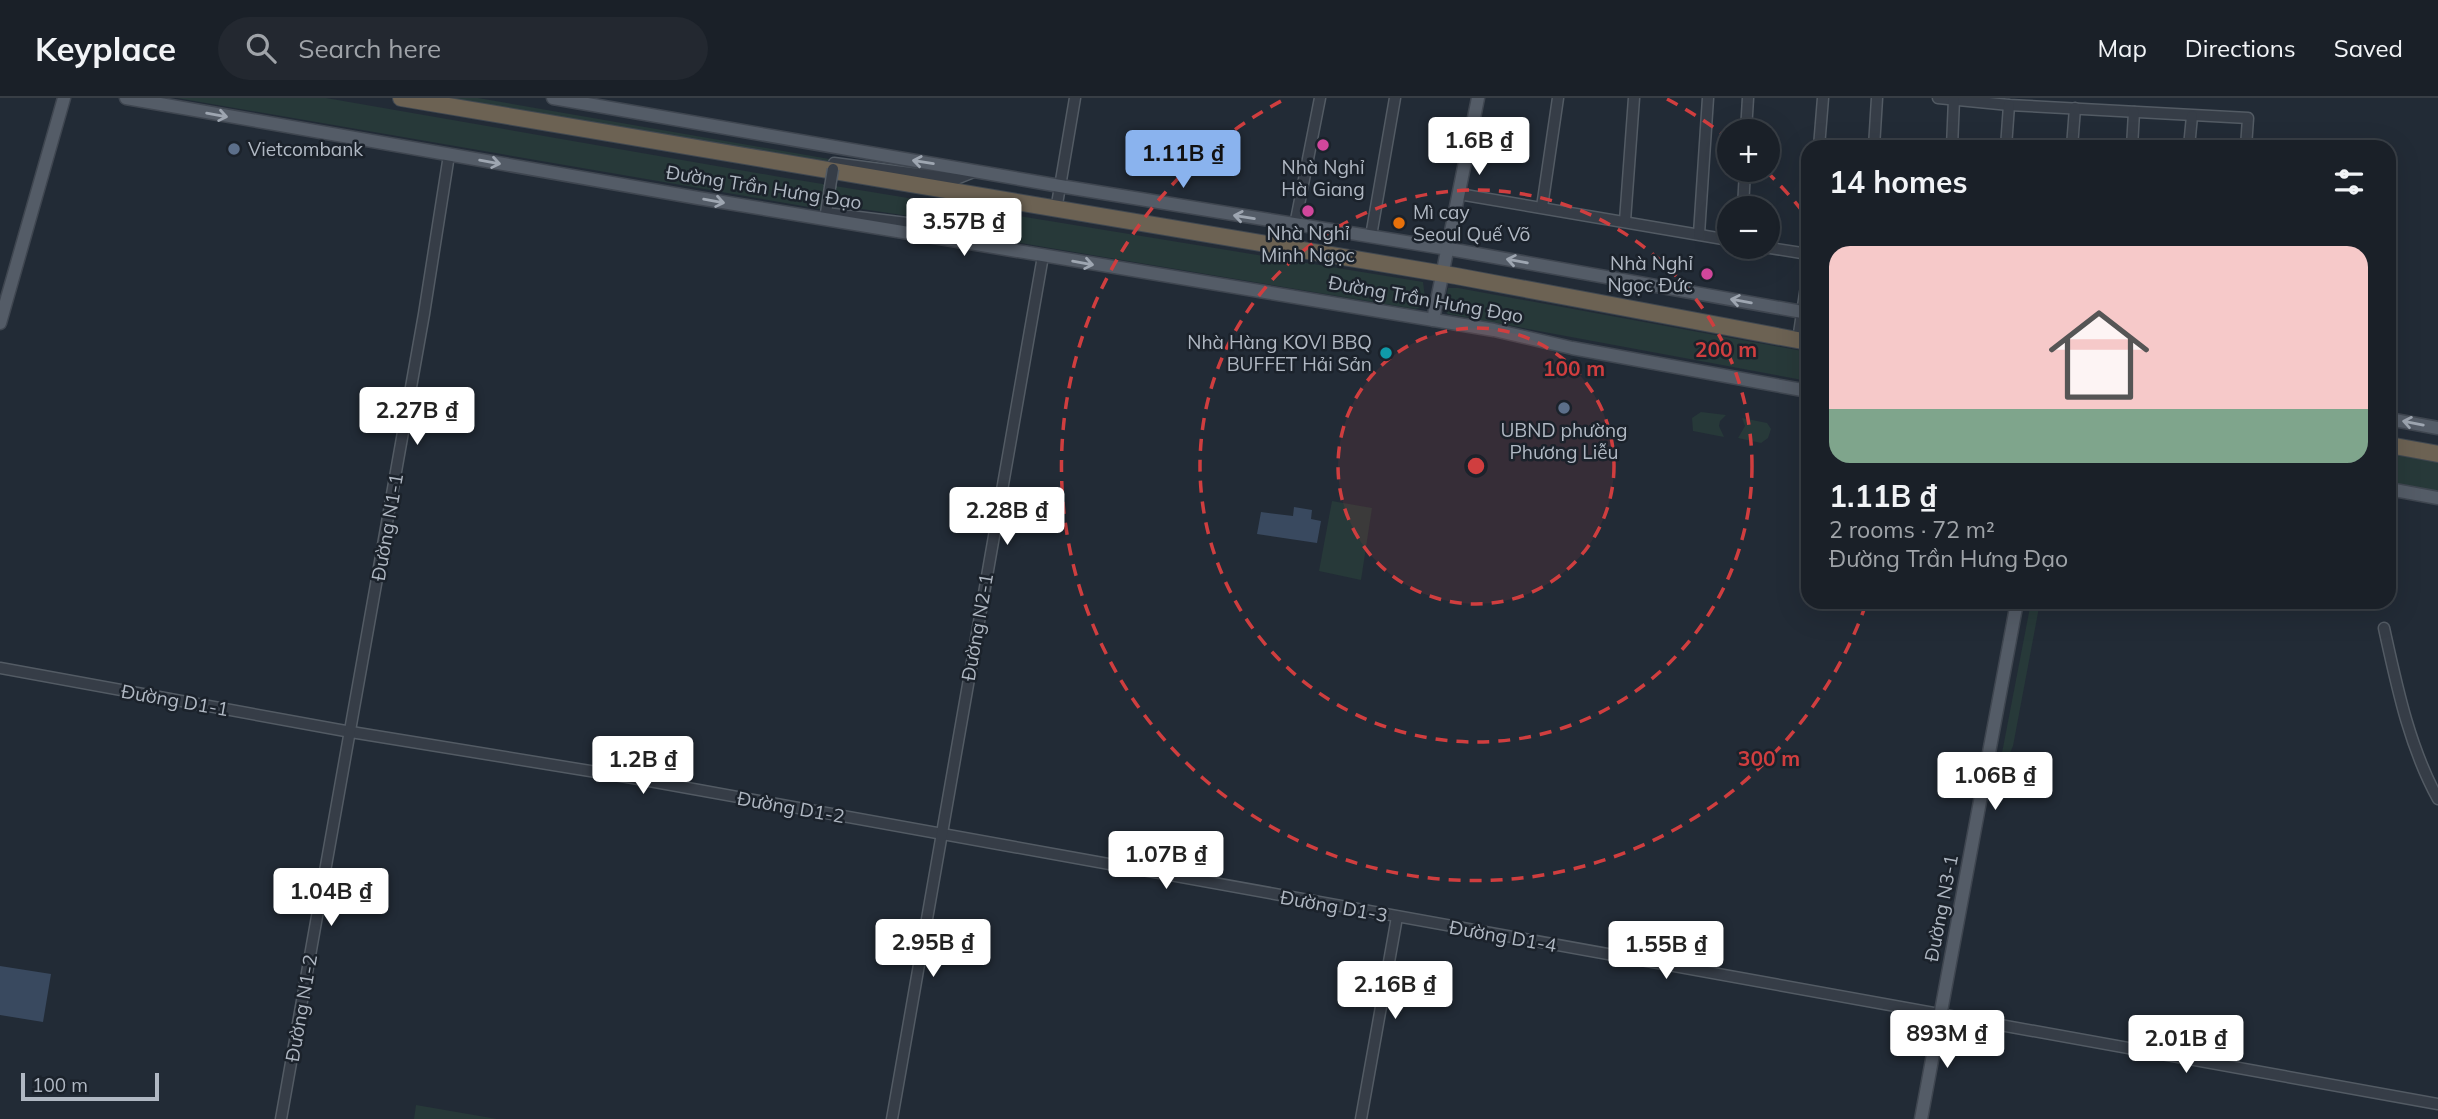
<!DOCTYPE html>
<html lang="en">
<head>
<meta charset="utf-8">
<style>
  :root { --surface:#1a2028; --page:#232830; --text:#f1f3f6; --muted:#9fa3a8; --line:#383e45; --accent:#8ab3ee }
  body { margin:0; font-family:Mulish,sans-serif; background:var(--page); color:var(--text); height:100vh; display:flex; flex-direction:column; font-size:26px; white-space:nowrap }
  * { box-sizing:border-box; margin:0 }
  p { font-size:23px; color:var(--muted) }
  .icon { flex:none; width:38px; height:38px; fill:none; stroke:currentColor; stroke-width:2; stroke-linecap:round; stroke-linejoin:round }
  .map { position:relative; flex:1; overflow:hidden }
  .details { position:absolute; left:1801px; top:42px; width:595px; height:469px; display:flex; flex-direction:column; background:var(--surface); border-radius:21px; box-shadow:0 7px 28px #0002,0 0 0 2px var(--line) }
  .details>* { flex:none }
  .fabs { position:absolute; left:1717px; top:21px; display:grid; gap:14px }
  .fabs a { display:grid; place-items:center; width:63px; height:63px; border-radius:50%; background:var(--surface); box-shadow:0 7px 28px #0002,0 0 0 2px var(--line); font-size:35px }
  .scale { position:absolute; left:21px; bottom:18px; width:138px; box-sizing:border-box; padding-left:7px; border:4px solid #b0b8c3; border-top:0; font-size:19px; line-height:24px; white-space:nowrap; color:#b0b8c3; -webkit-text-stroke:5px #1b222b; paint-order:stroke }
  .price { position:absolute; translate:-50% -60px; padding:0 16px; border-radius:7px; background:#fff; color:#222; font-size:23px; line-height:46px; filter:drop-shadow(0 2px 4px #0008) }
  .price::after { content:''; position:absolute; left:50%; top:42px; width:21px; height:16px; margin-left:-10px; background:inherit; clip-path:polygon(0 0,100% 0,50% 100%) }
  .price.on { background:var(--accent); color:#111 }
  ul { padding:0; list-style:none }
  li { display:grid; align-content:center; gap:14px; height:371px; padding:0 28px }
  li span { display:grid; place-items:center; height:217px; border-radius:21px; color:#555 }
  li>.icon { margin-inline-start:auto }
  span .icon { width:126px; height:126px; fill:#fffc; stroke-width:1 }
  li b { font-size:30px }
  h2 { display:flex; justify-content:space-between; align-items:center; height:84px; padding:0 28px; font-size:30px }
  header { display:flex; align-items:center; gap:42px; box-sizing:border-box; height:98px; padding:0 35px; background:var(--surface); border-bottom:2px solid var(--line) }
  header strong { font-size:33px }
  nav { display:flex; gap:38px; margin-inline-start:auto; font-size:24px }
  .search { width:490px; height:63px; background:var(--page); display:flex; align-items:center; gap:18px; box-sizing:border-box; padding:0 24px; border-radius:38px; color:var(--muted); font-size:26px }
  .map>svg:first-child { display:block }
  .green { fill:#273939 }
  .water { fill:#39495f }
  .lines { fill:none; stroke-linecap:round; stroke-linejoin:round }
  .minor-casing { stroke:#535b64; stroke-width:13 }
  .major-casing { stroke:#3f4650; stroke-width:15 }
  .highway-casing { stroke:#404851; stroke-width:18 }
  .minor { stroke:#363d47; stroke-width:10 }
  .major { stroke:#545c67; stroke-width:12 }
  .highway { stroke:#6c6253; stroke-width:16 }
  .minor-bridge-casing { stroke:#535b64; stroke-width:13; stroke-linecap:butt }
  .minor-bridge { stroke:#363d47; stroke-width:10 }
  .oneway { stroke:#9ea6b1 }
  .ring { fill:none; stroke:#d03e3f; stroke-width:3.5; stroke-dasharray:12 9 }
  .hotel-dot { fill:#d1479c; stroke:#1b222b; stroke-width:2.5 }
  .service-dot { fill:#5c6f8a; stroke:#1b222b; stroke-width:2.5 }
  .food-dot { fill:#e8710a; stroke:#1b222b; stroke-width:2.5 }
  .culture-dot { fill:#0f9aa8; stroke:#1b222b; stroke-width:2.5 }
  .labels { text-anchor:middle; stroke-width:5; stroke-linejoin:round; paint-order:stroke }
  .poi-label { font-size:19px; fill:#b0b8c3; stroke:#1b222b }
  .street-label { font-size:19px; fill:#b0b8c3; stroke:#1b222b }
  .centre { fill:#d03e3f; stroke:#1b222b; stroke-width:3.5 }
  .ring-label { font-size:21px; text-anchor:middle; font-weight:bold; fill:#d03e3f; stroke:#1b222b; stroke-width:5; stroke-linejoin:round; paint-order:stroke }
</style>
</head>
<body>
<header>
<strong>Keyplace</strong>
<div class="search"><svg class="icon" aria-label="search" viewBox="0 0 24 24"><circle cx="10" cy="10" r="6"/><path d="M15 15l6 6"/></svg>Search here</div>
<nav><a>Map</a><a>Directions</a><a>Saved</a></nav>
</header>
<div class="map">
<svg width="2438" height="1021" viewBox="0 0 2438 1021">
  <rect width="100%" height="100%" fill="#222b36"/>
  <!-- green -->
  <g class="green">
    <path d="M177 0H326L786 80 1423 184 1425 199 1420 210 1415 211 960 135 949 124 822 105 820 111Z"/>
    <path d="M449 0H478L829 61 828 68Z"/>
    <path d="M1448 190H1458L1808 254V283L1448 216 1444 212Z"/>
    <path d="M1701 314 1726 317 1720 323 1719 328 1724 339 1693 333 1692 320Z"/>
    <path d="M1742 320 1767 325 1771 331 1768 340 1761 345 1738 340 1745 328Z"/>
    <path d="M2389 356 2438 364V393L2389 384Z"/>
    <path d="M1332 403 1372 410 1361 482 1319 473Z"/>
    <path d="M2031 504H2040L2013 648 2010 655 2005 657 2002 655Z"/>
    <path d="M416 1007 497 1021H414Z"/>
  </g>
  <!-- water -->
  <g class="water">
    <path d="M1294 409 1312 412 1311 421 1321 423 1317 445 1257 436 1261 414 1293 418Z"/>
    <path d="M0 868 51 876 43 924 0 917Z"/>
  </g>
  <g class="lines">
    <defs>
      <g id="minor">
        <path d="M1938 0 2009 7 2248 20 2246 49"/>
        <path d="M1746 33 1748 0"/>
        <path d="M1819 49 1823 0"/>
        <path d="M1874 49 1877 0"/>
        <path d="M1952 49 1954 1"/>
        <path d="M2006 49 2009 7"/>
        <path d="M2072 49 2075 10"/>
        <path d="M2132 49 2134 14"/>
        <path d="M2189 49 2192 18"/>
        <path d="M833 69 834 65 956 81 976 73"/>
        <path d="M830 89 826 115 939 129 961 141"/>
        <path d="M1459 96 1729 142"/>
        <path d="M1542 109 1558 0"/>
        <path d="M1743 110 1745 72"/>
        <path d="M1056 112 1075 0"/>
        <path d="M1625 123 1634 0"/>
        <path d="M1295 127 1320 0"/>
        <path d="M1699 136 1708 0"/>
        <path d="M1371 138 1395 0"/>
        <path d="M1764 149 1808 156"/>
        <path d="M1798 242 1808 175"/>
        <path d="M2384 530C2397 589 2409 648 2438 701"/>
        <path d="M0 570 351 634 627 679 2438 1006"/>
        <path d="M281 1021 424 216 449 57"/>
        <path d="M892 1021 1043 158"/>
        <path d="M1361 1021 1397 819"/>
      </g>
      <g id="major">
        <path d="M126 0 698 100 1494 232 1572 250 1808 293"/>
        <path d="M553 0 1060 88 1449 151 1808 215"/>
        <path d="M1433 222 1478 0"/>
        <path d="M0 225 64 0"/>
        <path d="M2389 321 2438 330"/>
        <path d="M2389 391 2438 400"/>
        <path d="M1921 1021 2017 504"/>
      </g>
      <g id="highway">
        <path d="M401 0 1456 178 1808 244"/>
        <path d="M2389 347 2438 356"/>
      </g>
    </defs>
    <!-- minor casing -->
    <use href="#minor" class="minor-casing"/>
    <!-- major casing -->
    <use href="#major" class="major-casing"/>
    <!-- highway casing -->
    <use href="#highway" class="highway-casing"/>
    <!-- minor -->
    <use href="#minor" class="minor"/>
    <!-- major -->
    <use href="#major" class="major"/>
    <!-- highway -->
    <use href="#highway" class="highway"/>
    <defs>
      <path id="minor-bridge" d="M830 89 833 71"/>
    </defs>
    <!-- minor-bridge casing -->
    <use href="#minor-bridge" class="minor-bridge-casing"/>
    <!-- minor-bridge -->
    <use href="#minor-bridge" class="minor-bridge"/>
  </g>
  <!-- one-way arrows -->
  <defs><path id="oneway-shaft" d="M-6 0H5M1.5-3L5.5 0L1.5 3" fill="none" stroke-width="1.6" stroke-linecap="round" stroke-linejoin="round" transform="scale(1.75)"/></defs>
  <g class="oneway">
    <use href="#oneway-shaft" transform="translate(217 17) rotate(10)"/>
    <use href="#oneway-shaft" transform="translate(490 64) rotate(10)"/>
    <use href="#oneway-shaft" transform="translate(923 64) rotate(-171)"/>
    <use href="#oneway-shaft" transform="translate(714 103) rotate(10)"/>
    <use href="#oneway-shaft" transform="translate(1244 119) rotate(-171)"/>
    <use href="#oneway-shaft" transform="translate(1517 163) rotate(-170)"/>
    <use href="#oneway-shaft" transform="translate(1083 165) rotate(10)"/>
    <use href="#oneway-shaft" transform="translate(1741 203) rotate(-170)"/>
    <use href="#oneway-shaft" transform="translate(2413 325) rotate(-169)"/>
  </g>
  <!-- distance rings -->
  <circle cx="1476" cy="368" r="138" fill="#d03e3f" fill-opacity=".12"/>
  <g class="ring">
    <circle cx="1476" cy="368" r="138"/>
    <circle cx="1476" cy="368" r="276"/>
    <path d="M1866 506A414 414 0 1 1 1285 1M1667 1A414 414 0 0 1 1728 40M1766 73A414 414 0 0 1 1807 119"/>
  </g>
  <!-- markers -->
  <g class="hotel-dot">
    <circle cx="1323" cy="47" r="7"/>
    <circle cx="1308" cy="113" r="7"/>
    <circle cx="1707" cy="176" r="7"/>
  </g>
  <g class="service-dot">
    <circle cx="234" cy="51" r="7"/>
    <circle cx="1564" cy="310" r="7"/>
  </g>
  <circle class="food-dot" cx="1399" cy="125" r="7"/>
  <circle class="culture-dot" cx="1386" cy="255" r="7"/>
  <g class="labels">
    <!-- poi labels -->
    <g class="poi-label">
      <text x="248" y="58" text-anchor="start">Vietcombank</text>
      <text x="1323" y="76">Nhà Nghỉ<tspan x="1323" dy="22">Hà Giang</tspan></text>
      <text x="1413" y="121" text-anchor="start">Mì cay<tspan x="1413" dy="22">Seoul Quế Võ</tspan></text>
      <text x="1308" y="142">Nhà Nghỉ<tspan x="1308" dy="22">Minh Ngọc</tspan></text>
      <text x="1693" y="172" text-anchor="end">Nhà Nghỉ<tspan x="1693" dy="22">Ngọc Đức</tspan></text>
      <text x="1372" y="251" text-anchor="end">Nhà Hàng KOVI BBQ<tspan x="1372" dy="22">BUFFET Hải Sản</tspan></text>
      <text x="1564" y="339">UBND phường<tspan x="1564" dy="22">Phương Liễu</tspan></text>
    </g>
    <!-- street labels -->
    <g class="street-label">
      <text transform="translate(764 89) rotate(9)" y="7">Đường Trần Hưng Đạo</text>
      <text transform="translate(1426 201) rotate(10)" y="7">Đường Trần Hưng Đạo</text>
      <text transform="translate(387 429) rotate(-80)" y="7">Đường N1-1</text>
      <text transform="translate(977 529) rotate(-80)" y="7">Đường N2-1</text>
      <text transform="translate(175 602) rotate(10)" y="7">Đường D1-1</text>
      <text transform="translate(791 709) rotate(10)" y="7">Đường D1-2</text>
      <text transform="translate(1334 808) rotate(10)" y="7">Đường D1-3</text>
      <text transform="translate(1941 810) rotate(-79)" y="7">Đường N3-1</text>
      <text transform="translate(1503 838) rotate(10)" y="7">Đường D1-4</text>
      <text transform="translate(301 910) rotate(-80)" y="7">Đường N1-2</text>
    </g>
  </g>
  <circle cx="1476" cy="368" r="10" class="centre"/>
  <g class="ring-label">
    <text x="1726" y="259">200 m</text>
    <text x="1574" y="278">100 m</text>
    <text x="1769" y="668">300 m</text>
  </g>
</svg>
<div class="fabs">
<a>+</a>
<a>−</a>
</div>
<div class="scale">100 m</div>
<b class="price" style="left:1479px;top:79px">1.6B ₫</b>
<b class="price on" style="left:1183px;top:92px">1.11B ₫</b>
<b class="price" style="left:964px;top:160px">3.57B ₫</b>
<b class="price" style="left:417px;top:349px">2.27B ₫</b>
<b class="price" style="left:1007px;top:449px">2.28B ₫</b>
<b class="price" style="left:643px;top:698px">1.2B ₫</b>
<b class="price" style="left:1995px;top:714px">1.06B ₫</b>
<b class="price" style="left:1166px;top:793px">1.07B ₫</b>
<b class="price" style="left:331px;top:830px">1.04B ₫</b>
<b class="price" style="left:933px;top:881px">2.95B ₫</b>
<b class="price" style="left:1666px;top:883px">1.55B ₫</b>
<b class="price" style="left:1395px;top:923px">2.16B ₫</b>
<b class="price" style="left:1947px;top:972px">893M ₫</b>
<b class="price" style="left:2186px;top:977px">2.01B ₫</b>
<section class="details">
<h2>14 homes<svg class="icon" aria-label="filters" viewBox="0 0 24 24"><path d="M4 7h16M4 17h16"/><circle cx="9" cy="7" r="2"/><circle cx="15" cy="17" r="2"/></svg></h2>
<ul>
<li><span style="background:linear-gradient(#f6c9c9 75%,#7fa58c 0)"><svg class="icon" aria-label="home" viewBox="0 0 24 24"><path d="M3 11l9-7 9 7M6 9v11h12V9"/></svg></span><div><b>1.11B ₫</b><p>2 rooms · 72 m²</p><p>Đường Trần Hưng Đạo</p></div></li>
</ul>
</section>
</div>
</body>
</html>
